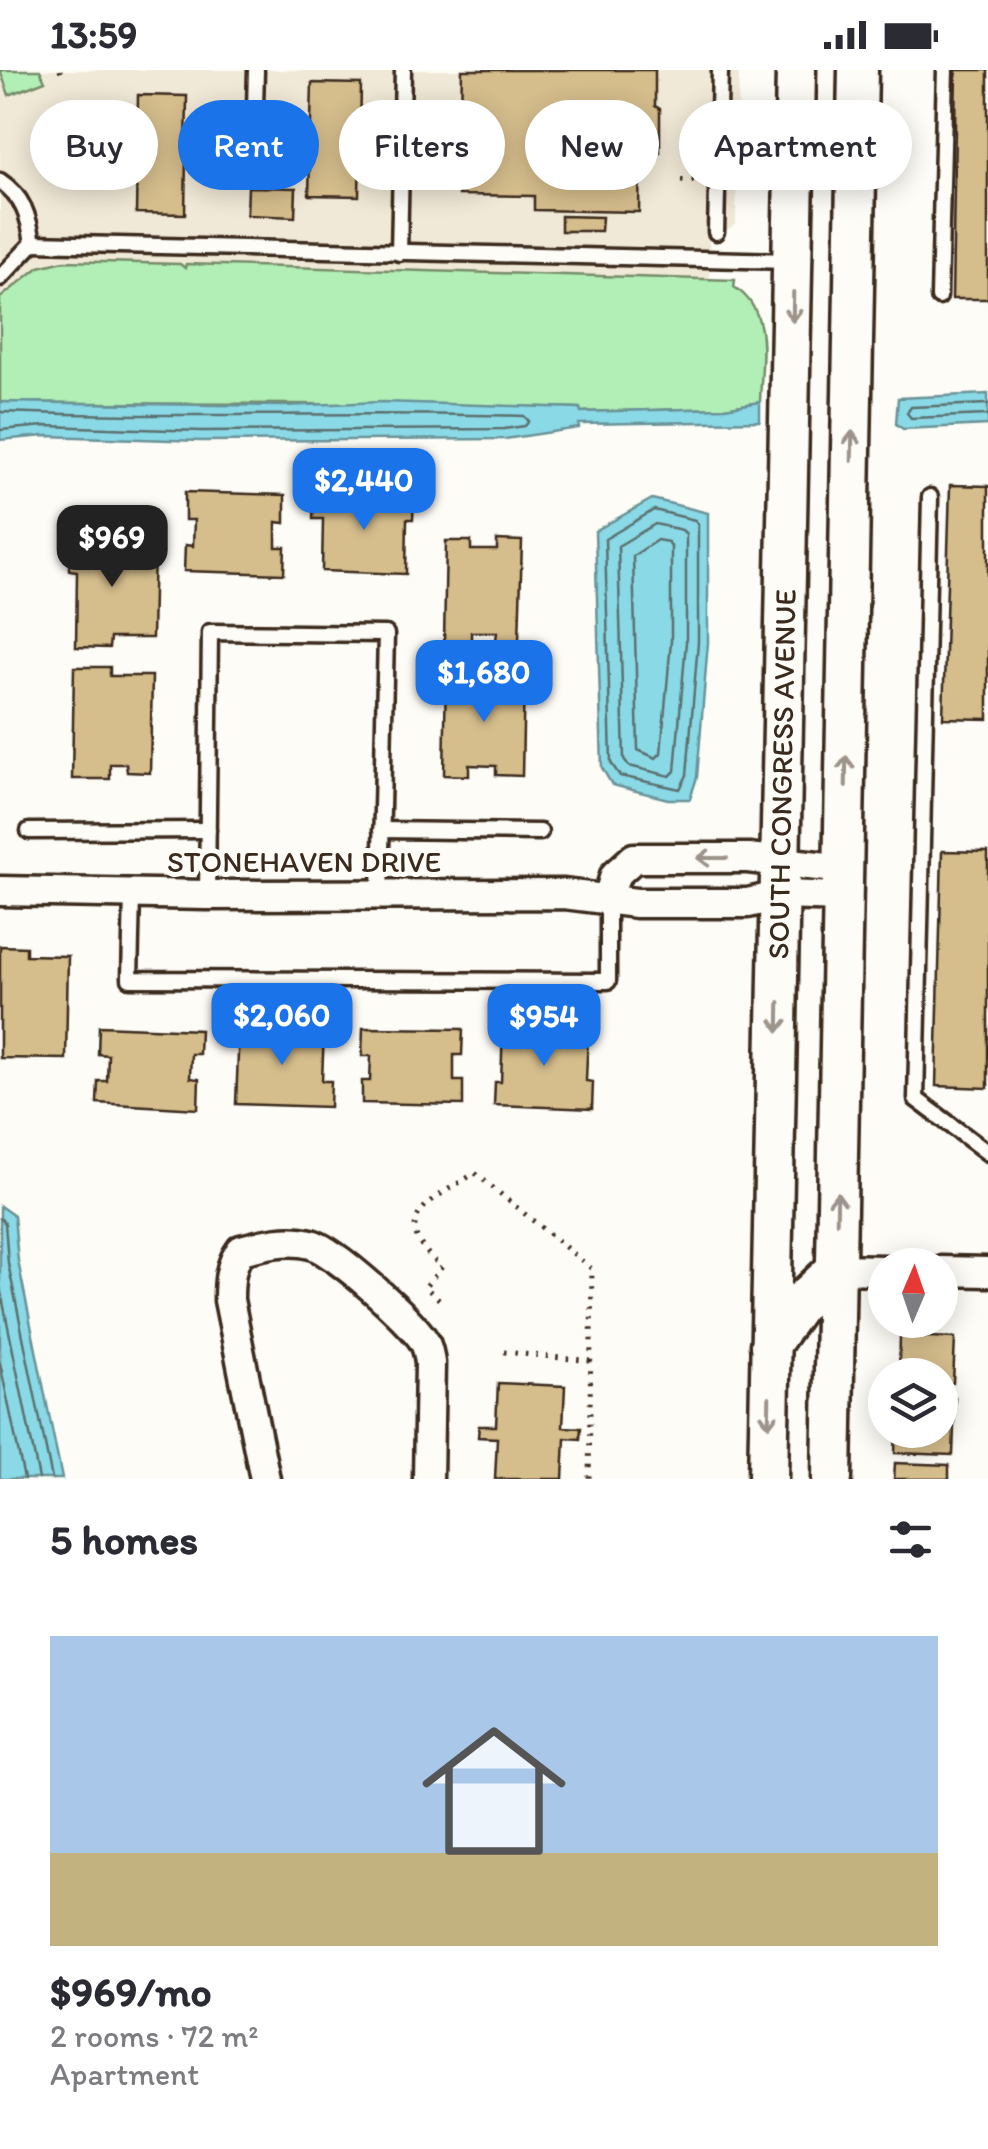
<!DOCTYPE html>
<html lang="en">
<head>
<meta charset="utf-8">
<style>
  :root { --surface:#fff; --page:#f2f2f3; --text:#2b2b33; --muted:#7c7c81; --accent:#1a73e8 }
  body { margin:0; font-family:Itim,sans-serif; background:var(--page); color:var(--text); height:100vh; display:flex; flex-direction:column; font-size:38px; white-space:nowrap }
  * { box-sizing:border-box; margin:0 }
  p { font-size:32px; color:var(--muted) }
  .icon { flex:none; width:55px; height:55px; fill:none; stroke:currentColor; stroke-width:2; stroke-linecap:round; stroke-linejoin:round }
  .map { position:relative; height:1409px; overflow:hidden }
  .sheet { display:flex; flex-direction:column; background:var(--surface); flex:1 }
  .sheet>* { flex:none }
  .banner { position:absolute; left:30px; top:30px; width:930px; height:90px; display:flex; gap:20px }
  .needle { width:65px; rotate:2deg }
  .tools { position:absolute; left:868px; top:1178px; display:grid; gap:20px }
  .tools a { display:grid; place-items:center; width:90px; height:90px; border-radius:50%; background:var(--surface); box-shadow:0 5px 25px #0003; font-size:50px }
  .price { position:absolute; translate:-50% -85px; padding:0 22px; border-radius:20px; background:var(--accent); color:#fff; font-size:32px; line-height:65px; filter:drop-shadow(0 2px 5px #0008) }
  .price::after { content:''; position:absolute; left:50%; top:60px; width:30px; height:22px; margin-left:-15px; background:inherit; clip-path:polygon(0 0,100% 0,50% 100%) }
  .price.active { background:#222; color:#fff }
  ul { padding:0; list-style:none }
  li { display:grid; align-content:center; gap:20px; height:530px; padding:0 50px }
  li span { display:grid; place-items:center; height:310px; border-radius:0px; color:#555 }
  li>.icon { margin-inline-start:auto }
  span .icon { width:180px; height:180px; fill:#fffc; stroke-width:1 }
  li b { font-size:42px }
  h2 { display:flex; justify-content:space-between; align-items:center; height:120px; padding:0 50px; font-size:42px }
  .chip { padding:0 35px; border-radius:45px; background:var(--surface); box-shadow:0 5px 25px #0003; font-size:35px; line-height:90px }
  .chip.active { background:var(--accent); color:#fff }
  .status { display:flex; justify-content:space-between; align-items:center; height:70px; padding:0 50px; background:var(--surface); direction:ltr }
  .status svg { height:28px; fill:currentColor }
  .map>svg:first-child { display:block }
  .built { fill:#f1e9d7 }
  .green { fill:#b1efb6; stroke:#768c6a; stroke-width:2.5 }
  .water { fill:#8ad9e7; stroke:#6a9397; stroke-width:2.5 }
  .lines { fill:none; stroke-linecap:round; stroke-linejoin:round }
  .shore { stroke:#5b706e; stroke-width:2.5 }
  .building { fill:#d5bd8c; stroke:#3b2a1e; stroke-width:2.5 }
  .lane-casing { stroke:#3b2a1e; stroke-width:21 }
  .street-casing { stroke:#3b2a1e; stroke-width:35 }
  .secondary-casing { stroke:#3b2a1e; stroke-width:45 }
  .path { stroke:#3b2a1e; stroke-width:5; stroke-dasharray:2.5 8; stroke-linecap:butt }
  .lane { stroke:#fdfcf7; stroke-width:14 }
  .street { stroke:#fdfcf7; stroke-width:28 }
  .secondary { stroke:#fdfcf7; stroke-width:38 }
  .oneway { stroke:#9c938a }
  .labels { text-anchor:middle; stroke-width:10; stroke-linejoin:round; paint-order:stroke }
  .street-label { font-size:30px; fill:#3b2a1e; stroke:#fdfcf7 }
</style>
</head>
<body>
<div class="status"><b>13:59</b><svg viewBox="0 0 49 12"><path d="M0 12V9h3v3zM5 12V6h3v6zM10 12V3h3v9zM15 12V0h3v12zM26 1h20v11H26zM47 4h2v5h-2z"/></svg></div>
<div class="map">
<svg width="988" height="1409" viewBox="0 0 988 1409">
  <rect width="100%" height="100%" fill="#fdfcf7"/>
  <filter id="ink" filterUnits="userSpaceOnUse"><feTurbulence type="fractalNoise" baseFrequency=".01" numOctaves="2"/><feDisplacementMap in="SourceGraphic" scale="20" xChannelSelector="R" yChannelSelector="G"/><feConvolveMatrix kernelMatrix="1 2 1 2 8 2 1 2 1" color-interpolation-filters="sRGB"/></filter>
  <g filter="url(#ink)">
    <!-- built -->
    <path class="built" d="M0 0H739L736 154 709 171 711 290 0 289Z"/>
    <!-- green -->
    <g class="green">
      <path d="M0 0H40L45 11 9 25Z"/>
      <path d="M64 191 180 194 185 198 186 194 735 210 734 217C773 241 761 292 760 332L725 338 580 342 579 338C386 332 193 335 0 332V228L39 197Z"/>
    </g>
    <!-- water -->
    <g class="water">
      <path d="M988 324V355L903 359 896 354 898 328Z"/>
      <path d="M0 332 282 336 382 332 580 338 581 342 725 338 760 332V351L579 354V358L505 369 202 371 45 366 0 370Z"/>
      <path d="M652 429 708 443V572L697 707 690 729H668L612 715 602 698 595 461Z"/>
      <path d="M0 1136 14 1146 18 1191 62 1409H0Z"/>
    </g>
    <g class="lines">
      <!-- shore -->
      <g class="shore">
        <path d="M988 334 911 337 907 343 911 348 988 345"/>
        <path d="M0 342C175 349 349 341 524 346L529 351 525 356 504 359 202 361 45 356 0 360"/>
        <path d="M654 440 695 450 698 454V572L687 705 680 719 620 706 611 693 605 469Z"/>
        <path d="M655 454 682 460 686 464V572L675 701 670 706 629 696 624 689 618 476Z"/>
        <path d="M657 470 668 472 671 476V571L661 683 656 688 638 680 633 486Z"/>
        <path d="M0 1148 5 1153 8 1193 52 1409"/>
        <path d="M0 1217 39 1409"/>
        <path d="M0 1293 24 1409"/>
      </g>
    </g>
    <!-- building -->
    <g class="building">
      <path d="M462 0H655V36L660 39V83L640 82 639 142 534 140V126L459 125Z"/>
      <path d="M956 0H988V229H952Z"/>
      <path d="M312 13 361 14 359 126 309 125Z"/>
      <path d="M138 25 187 26 185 144 136 143Z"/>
      <path d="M248 117 296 118 295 147 247 145Z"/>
      <path d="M561 146 602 147 601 161H561Z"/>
      <path d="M950 415 988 416V649L943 648Z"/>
      <path d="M185 422 285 425V453L276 452V477H285L284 504 184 501 185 475 193 476 194 450H185Z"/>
      <path d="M314 425 414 428 413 449H407L406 504 322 501 323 449H313Z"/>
      <path d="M70 465 111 466 110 474 154 475 152 568H110L109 578 76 577 77 501 69 500Z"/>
      <path d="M497 470 522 471 519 571 496 570 497 562H471V572L444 571 446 471H471V480H497Z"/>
      <path d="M74 597H110V606H152L150 703 127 702 126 694H110V709H72Z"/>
      <path d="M446 605H471L470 613 497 614V605L524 606 522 706 496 705V696L469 695V706L444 705Z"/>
      <path d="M942 781 988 782V1018L936 1016Z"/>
      <path d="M0 876 26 877V885L68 886 66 989 0 988Z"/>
      <path d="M99 956 200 960 199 984H191L190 1008 199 1009 198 1039 97 1033 98 1011H107L108 985 98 984Z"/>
      <path d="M239 958 324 960 322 1011H331L330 1037 236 1034Z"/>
      <path d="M363 958 463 959 462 985H454V1011H463V1035L362 1033V1011H370L371 986H362Z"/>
      <path d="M503 958 588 961 586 1011 593 1012 592 1039 494 1035 495 1012H501Z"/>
      <path d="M900 1266 955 1268 953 1313 940 1312V1305H899Z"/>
      <path d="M498 1313 565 1316 563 1357 581 1358 580 1369 565 1368 563 1409H495L497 1368 478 1367 479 1356H496Z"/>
      <path d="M940 1328H955L953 1385 895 1383 896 1360H940Z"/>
      <path d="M895 1393 949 1395V1409H894Z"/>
    </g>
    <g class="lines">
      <defs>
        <g id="lane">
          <path d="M254 74 256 0"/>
          <path d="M0 111C23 126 29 147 33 173L0 208"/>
          <path d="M716 162 720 0"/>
          <path d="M33 173 788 191"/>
          <path d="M399 183 403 0"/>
          <path d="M939 227 945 0"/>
          <path d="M930 427 916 1029 988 1083"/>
          <path d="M381 760 540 762"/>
          <path d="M29 761 208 760"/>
          <path d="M132 824 130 909 608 911V829"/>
          <path d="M207 825 210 562 386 564 380 825"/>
        </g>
        <g id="street">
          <path d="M0 821 207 825 564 824 636 833H748L782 825 843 827"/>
          <path d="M608 829 615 805 634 788H748L844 799"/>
          <path d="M836 1199 885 1200"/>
          <path d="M940 1201 988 1202"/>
          <path d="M265 1409 229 1230C229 1211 230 1195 241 1180 264 1174 288 1168 311 1174 335 1181 410 1249 424 1271 428 1278 429 1285 430 1293L428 1409"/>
        </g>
        <g id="secondary">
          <path d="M770 1275 798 1235 836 1199"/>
          <path id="s1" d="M768 1409 796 0"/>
          <path d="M832 1409 858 0"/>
        </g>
      </defs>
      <!-- lane casing -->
      <use href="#lane" class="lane-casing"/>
      <!-- street casing -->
      <use href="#street" class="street-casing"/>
      <!-- secondary casing -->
      <use href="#secondary" class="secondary-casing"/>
      <!-- path -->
      <g class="path">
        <path d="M60 0 61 4"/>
        <path d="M683 77H700"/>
        <path d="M681 110 698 111"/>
        <path d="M439 1229 425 1217 442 1197C384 1148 431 1131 475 1103L592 1199 589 1409"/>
        <path d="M504 1282 591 1291"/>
      </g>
      <!-- lane -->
      <use href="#lane" class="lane"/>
      <!-- street -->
      <use href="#street" class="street"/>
      <!-- secondary -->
      <use href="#secondary" class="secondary"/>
    </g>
    <!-- one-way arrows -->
    <defs><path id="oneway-shaft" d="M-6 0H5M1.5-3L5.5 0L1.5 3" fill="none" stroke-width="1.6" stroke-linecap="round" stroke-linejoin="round" transform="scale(2.5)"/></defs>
    <g class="oneway">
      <use href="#oneway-shaft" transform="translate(793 237) rotate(91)"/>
      <use href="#oneway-shaft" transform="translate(852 376) rotate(-89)"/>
      <use href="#oneway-shaft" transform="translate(846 701) rotate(-89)"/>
      <use href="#oneway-shaft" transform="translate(712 788) rotate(-180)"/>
      <use href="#oneway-shaft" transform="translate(779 947) rotate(91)"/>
      <use href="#oneway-shaft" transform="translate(837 1137) rotate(-89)"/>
      <use href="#oneway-shaft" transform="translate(769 1342) rotate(91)"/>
    </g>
  </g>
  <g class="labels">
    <!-- street labels -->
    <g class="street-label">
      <text dy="10" stroke="none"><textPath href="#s1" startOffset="705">SOUTH CONGRESS AVENUE</textPath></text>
      <text x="304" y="802">STONEHAVEN DRIVE</text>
    </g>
  </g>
</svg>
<div class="tools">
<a><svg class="needle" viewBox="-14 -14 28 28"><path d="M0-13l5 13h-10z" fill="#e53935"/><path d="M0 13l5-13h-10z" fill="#7c7c81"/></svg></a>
<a><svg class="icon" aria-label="layers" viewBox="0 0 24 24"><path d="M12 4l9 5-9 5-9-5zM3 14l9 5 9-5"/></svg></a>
</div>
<b class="price" style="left:364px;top:463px">$2,440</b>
<b class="price active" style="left:112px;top:520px">$969</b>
<b class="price" style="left:484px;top:655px">$1,680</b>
<b class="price" style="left:282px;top:998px">$2,060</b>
<b class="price" style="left:544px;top:999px">$954</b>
<div class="banner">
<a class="chip">Buy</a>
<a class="chip active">Rent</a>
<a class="chip">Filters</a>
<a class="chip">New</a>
<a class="chip">Apartment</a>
</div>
</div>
<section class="sheet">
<h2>5 homes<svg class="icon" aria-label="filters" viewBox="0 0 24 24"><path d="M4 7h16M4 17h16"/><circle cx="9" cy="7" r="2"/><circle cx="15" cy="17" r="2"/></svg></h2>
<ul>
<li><span style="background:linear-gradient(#a9c7e8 70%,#c2b280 0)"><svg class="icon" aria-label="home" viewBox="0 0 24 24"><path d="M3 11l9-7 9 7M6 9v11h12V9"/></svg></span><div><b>$969/mo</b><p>2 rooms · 72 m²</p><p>Apartment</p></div></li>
</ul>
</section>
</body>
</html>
